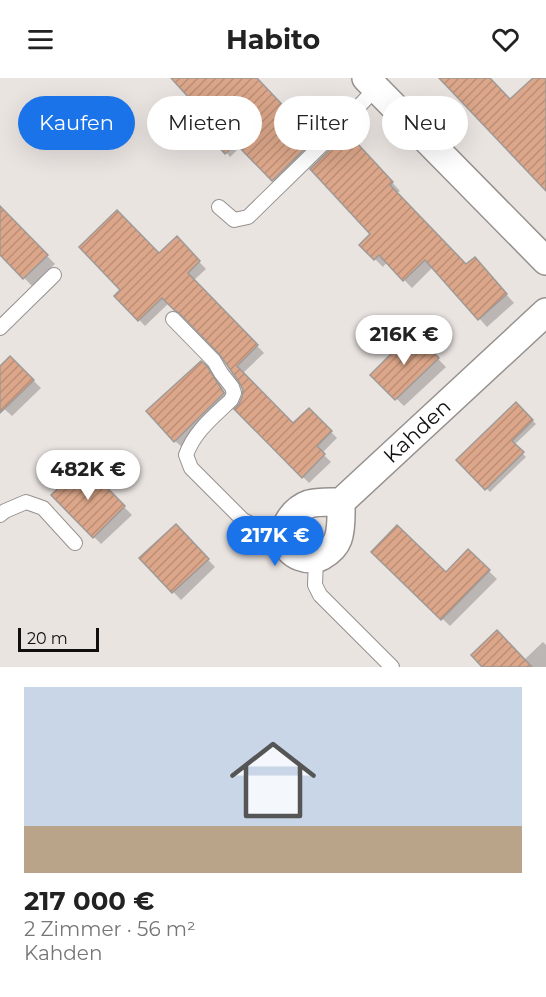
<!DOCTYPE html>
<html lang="de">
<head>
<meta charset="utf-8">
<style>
  :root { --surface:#fff; --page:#f2f2f2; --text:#222; --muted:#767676; --accent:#1a73e8 }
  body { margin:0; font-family:Montserrat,sans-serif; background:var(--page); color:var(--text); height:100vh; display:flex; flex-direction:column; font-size:22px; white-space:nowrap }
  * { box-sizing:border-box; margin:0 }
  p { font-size:20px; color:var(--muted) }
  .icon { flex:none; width:33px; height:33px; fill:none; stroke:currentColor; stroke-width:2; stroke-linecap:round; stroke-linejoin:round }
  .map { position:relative; height:589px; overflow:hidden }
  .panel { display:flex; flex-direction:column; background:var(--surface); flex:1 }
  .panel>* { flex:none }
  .top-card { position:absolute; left:18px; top:18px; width:510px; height:54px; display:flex; gap:12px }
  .scale { position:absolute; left:18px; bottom:15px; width:81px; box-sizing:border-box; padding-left:6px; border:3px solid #100f0e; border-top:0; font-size:16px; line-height:21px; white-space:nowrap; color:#100f0e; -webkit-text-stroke:4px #eae4e1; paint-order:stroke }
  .price { position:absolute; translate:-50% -51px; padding:0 14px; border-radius:21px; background:#fff; color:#222; font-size:20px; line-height:39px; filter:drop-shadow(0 2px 3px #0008) }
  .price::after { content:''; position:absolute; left:50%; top:36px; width:18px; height:14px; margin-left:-9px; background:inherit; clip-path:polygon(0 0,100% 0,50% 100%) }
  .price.selected { background:var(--accent); color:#fff }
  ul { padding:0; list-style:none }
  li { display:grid; align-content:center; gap:12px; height:318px; padding:0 24px }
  li span { display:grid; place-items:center; height:186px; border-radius:0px; color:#555 }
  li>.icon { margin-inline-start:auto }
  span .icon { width:108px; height:108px; fill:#fffc; stroke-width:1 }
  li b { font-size:26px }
  .chip { padding:0 21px; border-radius:27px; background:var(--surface); box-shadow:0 6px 24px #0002; font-size:21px; line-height:54px }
  .chip.selected { background:var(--accent); color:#fff }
  header { display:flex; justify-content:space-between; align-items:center; height:78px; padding:0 24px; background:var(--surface); font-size:27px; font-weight:700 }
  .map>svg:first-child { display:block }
  .shadow { fill:#0003 }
  .building { fill:url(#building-hatch); stroke:#9f9a97; stroke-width:1.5 }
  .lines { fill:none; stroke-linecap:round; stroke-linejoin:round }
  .service-casing { stroke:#96918f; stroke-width:16 }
  .minor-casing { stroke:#96918f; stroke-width:30 }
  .service { stroke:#fff; stroke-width:14 }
  .minor { stroke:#fff; stroke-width:27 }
  .labels { text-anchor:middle; stroke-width:4.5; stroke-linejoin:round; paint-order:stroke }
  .street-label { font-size:21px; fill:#100f0e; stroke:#eae4e1 }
</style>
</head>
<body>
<header><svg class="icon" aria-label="menu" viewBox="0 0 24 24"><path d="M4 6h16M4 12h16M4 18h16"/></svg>Habito<svg class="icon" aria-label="heart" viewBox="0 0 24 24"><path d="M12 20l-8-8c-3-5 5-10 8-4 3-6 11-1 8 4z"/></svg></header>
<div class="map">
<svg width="546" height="589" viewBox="0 0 546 589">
  <defs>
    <pattern id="building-hatch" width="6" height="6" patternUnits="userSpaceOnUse" patternTransform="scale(1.5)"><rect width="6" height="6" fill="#dba689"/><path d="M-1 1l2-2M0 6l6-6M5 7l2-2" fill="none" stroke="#bb8e75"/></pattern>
  </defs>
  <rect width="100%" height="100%" fill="#eae4e1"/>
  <!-- shadow -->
  <g class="shadow">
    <path d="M173 0H240L294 41 313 23 336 47 277 106 241 68 230 79 227 75 204 51 212 43Z"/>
    <path d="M365 75 400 113 396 116 467 188 482 189 514 225 487 249 433 189 412 210 387 184 383 189 361 167 373 156Z"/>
    <path d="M0 130 55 186 32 208 0 175Z"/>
    <path d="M183 167 206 191 193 203 264 275 242 296 293 347 309 332 337 360 322 375 331 384 309 405 236 331 240 327 244 312 222 276 187 241 182 238 169 225 145 248 116 218 159 177Z"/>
    <path d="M413 256 446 289 404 328 372 297Z"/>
    <path d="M10 280 41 310 12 338 0 327V290Z"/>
    <path d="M201 285 214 298 231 323 183 370 175 363Z"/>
    <path d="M516 326 536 346 514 367 526 379 490 414 458 382Z"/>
    <path d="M84 388 132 437 101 466 53 417Z"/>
    <path d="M176 448 215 489 181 522 141 480Z"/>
    <path d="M468 473 497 501 450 548 373 474 446 496Z"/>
    <path d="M543 564 546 567V589H484L524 582Z"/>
  </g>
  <!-- building -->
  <g class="building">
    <path d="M171 0H257L294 39 313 21 333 43 272 103 236 66 225 76 202 51 210 43Z"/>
    <path d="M439 0H490L510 21 533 0H546V113Z"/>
    <path d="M346 56 356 67 357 65 393 104 390 107 466 186 475 179 507 216 478 242 425 182 403 203 379 177 374 182 359 167 370 156 310 91Z"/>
    <path d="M0 128 48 177 23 201 0 177Z"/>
    <path d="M117 132 159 175 177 158 200 183 188 195 258 267 237 288 293 345 309 330 332 353 317 368 325 376 302 400 234 331 239 326 242 319 243 312 239 304 220 277 179 235 174 232 162 220 138 243 114 218 120 212 79 169Z"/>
    <path d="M413 254 439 280 395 322 370 297Z"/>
    <path d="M10 278 34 302 0 335V288Z"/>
    <path d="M201 283 207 288 224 315 174 364 146 333Z"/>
    <path d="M516 324 533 342 512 363 524 374 485 412 456 382Z"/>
    <path d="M84 386 125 428 93 460 51 417Z"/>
    <path d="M176 446 209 481 172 515 139 480Z"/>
    <path d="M397 447 446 494 468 471 490 492 441 542 371 474Z"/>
    <path d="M497 552 532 589H482L471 577Z"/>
  </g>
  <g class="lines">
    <defs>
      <g id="service">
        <path d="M219 129 234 142 248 139 335 54 376 10"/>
        <path d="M173 241 214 283 221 295 232 309 234 315 231 322C213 339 194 354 186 377L191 390 243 442 285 462"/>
        <path d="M0 250 54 197"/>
        <path d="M0 437 5 433 26 424 43 430 75 465"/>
        <path d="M316 481 315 507 320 517 392 589"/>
      </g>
      <g id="minor">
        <path d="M366 0 546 183"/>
        <path id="s1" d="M341 424C331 424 319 423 309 426 295 431 282 447 285 462 288 478 309 485 322 478 329 474 335 469 338 461 342 450 341 436 341 424L546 234"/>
      </g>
    </defs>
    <!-- service casing -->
    <use href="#service" class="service-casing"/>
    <!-- minor casing -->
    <use href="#minor" class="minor-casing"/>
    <!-- service -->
    <use href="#service" class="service"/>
    <!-- minor -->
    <use href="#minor" class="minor"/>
  </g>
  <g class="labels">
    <!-- street labels -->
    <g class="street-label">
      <text dy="7" stroke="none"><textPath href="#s1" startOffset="290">Kahden</textPath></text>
    </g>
  </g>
</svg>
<div class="scale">20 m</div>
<b class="price" style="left:404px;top:288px">216K €</b>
<b class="price" style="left:88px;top:423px">482K €</b>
<b class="price selected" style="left:275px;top:489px">217K €</b>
<div class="top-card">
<a class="chip selected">Kaufen</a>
<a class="chip">Mieten</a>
<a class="chip">Filter</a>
<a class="chip">Neu</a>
</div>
</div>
<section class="panel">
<ul>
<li><span style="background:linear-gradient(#c9d6e8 75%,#b9a48a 0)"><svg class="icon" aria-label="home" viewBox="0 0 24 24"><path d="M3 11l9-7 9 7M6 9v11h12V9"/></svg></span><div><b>217 000 €</b><p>2 Zimmer · 56 m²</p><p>Kahden</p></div></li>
</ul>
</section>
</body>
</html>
